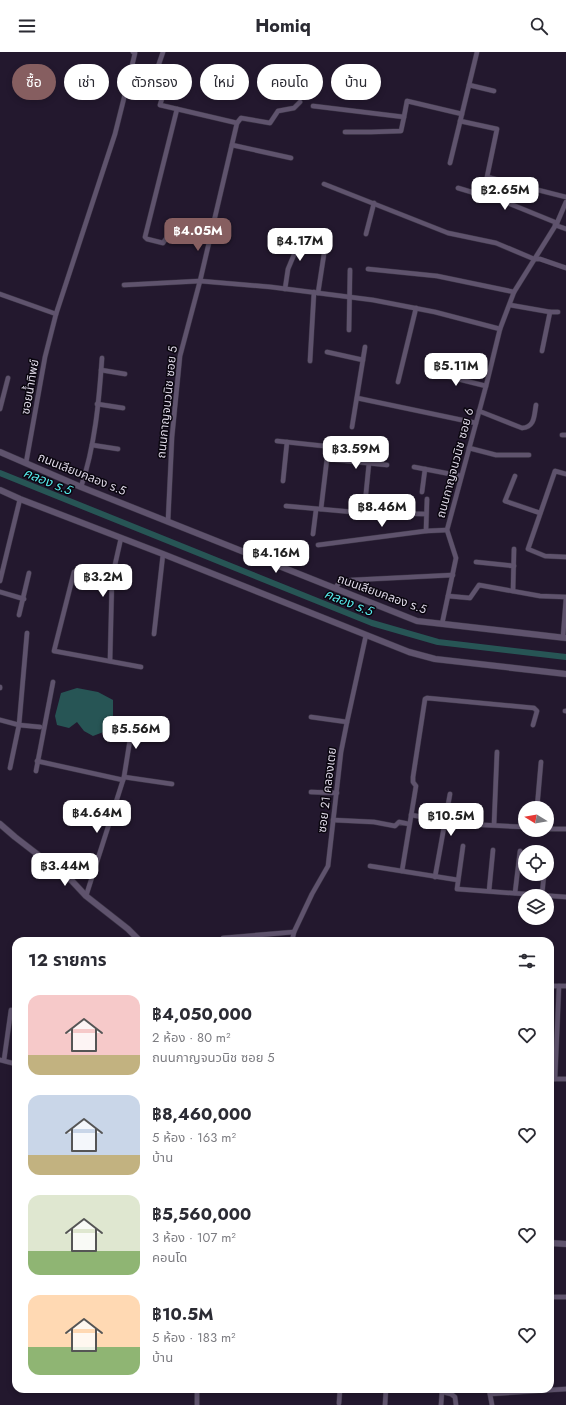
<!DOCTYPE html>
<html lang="th">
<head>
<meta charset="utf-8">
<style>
  :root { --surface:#fff; --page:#f2f2f3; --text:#2b2b33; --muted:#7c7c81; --accent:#865e60 }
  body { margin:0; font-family:Jost,"Noto Sans Thai",sans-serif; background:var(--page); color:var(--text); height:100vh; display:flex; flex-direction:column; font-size:15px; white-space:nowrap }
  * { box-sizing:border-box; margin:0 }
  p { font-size:13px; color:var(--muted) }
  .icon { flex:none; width:22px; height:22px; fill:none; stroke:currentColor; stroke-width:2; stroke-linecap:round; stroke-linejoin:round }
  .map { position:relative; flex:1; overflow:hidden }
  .panel { position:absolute; left:12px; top:885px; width:542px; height:456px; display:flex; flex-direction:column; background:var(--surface); border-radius:12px; box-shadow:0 2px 6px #0003 }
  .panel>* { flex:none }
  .top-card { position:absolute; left:12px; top:12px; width:542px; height:36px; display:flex; gap:8px }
  .needle { width:26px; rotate:281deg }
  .fabs { position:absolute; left:518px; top:749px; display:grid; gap:8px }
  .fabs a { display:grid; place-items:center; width:36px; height:36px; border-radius:50%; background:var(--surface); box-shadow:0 2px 6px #0003; font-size:20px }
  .price { position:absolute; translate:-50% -34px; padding:0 9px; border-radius:8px; background:#fff; color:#222; font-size:13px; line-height:26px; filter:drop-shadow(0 1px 2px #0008) }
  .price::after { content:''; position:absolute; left:50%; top:24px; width:12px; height:9px; margin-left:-6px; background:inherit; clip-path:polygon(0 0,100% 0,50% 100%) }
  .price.active { background:var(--accent); color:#fff }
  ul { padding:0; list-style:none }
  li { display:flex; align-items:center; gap:12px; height:100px; padding:0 16px }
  li span { display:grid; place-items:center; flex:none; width:112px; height:80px; border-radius:12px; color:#555 }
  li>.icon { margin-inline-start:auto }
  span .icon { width:48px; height:48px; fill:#fffc; stroke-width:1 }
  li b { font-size:17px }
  h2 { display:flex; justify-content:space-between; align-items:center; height:48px; padding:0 16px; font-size:17px }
  .tag { padding:0 14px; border-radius:18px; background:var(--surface); box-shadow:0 2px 6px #0003; font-size:14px; line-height:36px }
  .tag.active { background:var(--accent); color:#fff }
  header { display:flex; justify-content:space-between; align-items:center; height:52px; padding:0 16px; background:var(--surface); font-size:18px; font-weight:700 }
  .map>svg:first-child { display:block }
  .water { fill:#275555 }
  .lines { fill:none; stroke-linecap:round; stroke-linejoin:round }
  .canal { stroke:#275555; stroke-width:6 }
  .minor-casing { stroke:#3a3344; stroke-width:5.5 }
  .tertiary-casing { stroke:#3a3344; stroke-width:7 }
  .minor { stroke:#5f536d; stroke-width:4.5 }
  .tertiary { stroke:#5f536d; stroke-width:6 }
  .labels { text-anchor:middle; stroke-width:3; stroke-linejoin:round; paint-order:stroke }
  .street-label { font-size:12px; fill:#dfd9e8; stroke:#0a060f }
  .water-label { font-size:13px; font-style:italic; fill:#57eced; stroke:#0a060f }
</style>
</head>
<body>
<header><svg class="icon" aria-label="menu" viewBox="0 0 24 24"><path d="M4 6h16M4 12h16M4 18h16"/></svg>Homiq<svg class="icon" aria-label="search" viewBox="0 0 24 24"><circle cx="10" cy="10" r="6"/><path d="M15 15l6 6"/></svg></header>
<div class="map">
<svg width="566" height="1353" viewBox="0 0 566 1353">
  <rect width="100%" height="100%" fill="#23182e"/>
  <!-- water -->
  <path class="water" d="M77 636 98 640 113 648V664L106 679 93 684 84 679 77 670 69 676 57 673 55 664 61 641Z"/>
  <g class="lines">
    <!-- canal -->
    <path class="canal" d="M0 421 372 571 438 590 566 605"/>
    <defs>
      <g id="minor">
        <path d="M163 0 153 29 166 33 160 53 237 71 200 229 180 304 172 385 168 469"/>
        <path d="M130 22 135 1 133 0"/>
        <path d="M469 33 494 39"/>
        <path d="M313 54 404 65 407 49 462 62"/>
        <path d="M460 69 497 77 487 125 566 145"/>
        <path d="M237 71 241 66 270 71 278 59 294 56 300 50"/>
        <path d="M345 80H371L401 79 404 65"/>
        <path d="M232 93 291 106"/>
        <path d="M450 111 477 0"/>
        <path d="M324 132 448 181 496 191 534 207H540L566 216"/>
        <path d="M458 136 508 151 557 171"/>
        <path d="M555 173 566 177"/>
        <path d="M172 178 163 191 147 187 145 185 177 57"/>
        <path d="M366 182 374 151"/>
        <path d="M368 217 437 224 514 240"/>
        <path d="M124 233 200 229 271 235 373 248 435 260 500 277"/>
        <path d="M285 237 288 217 296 198 300 180"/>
        <path d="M318 241 326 189"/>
        <path d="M0 242 56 262"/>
        <path d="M510 253 550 260H558"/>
        <path d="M349 278 350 218"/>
        <path d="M542 299 550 260"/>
        <path d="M327 300 363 308"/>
        <path d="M310 309 314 240"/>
        <path d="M101 318 125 322"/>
        <path d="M430 320 486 334"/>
        <path d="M398 330 416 256"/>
        <path d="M357 346 476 371"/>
        <path d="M97 352 123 356"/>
        <path d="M0 357 8 326"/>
        <path d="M479 359 522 376C535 375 534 364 536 353"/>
        <path d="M352 375 365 295"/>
        <path d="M562 383H566"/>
        <path d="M277 389 324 394 327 396 328 398 321 457"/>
        <path d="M92 393 118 397"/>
        <path d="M469 396 496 403H529"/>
        <path d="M327 407 387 413"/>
        <path d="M26 411 45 305 56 262 115 82 130 22 153 29"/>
        <path d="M414 415 461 424"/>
        <path d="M566 422 555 419 528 497 545 504 566 505"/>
        <path d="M515 424 505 449 540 461"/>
        <path d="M283 429 287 390"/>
        <path d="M81 435C95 394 99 349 102 306"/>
        <path d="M422 440 425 417"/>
        <path d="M286 454 364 461 426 462"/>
        <path d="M364 461 369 411"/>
        <path d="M426 479 427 447"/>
        <path d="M313 482 316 458"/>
        <path d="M318 493 426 479 447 478"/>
        <path d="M476 510 514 514"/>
        <path d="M112 526 74 520 54 599 141 615"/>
        <path d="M0 529 20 447"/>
        <path d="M335 536 339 531 352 528 453 523"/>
        <path d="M513 539 514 497"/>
        <path d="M0 540 24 547"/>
        <path d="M448 544 470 546 479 533 540 544 566 545"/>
        <path d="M19 563 29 521"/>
        <path d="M442 572 456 506 447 478 486 334 500 277 514 240 557 171 566 150"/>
        <path d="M154 582 163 502"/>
        <path d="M563 585 566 546"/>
        <path d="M110 609 112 526 121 486"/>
        <path d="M0 635V636"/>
        <path d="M565 659H566"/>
        <path d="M311 665 347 670"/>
        <path d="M0 668 19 673 40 675"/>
        <path d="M37 709 123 728"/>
        <path d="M10 716 19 673 27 581"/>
        <path d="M36 719 53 630"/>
        <path d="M124 725 172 732"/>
        <path d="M311 740 337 741"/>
        <path d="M537 756 541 710"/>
        <path d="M411 763 464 772 525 775"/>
        <path d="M333 768 374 770 395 774 399 770 409 772"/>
        <path d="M494 773 497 700"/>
        <path d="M547 777H566"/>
        <path d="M463 794 457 837 566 845"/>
        <path d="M370 814 458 828"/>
        <path d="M402 819 416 734 413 730V725L425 647 427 646 534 656 537 659 533 673"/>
        <path d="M435 825 450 742"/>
        <path d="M489 839 493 798"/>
        <path d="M515 841 520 799"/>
        <path d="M542 843 544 822"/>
        <path d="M86 844 124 725 133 669"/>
        <path d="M223 886 294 880"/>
        <path d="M292 889 294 880 312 842 328 814 341 700 347 670 366 583"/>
        <path d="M550 934H566"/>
        <path d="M0 1008 16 1012"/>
        <path d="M4 1008 11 958"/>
        <path d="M550 1027H566"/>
        <path d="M555 1027 559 934"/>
        <path d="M550 1245H566"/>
        <path d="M489 1337 492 1353"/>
        <path d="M443 1340 451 1342 455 1345 456 1353"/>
        <path d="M490 1342 566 1337"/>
        <path d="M339 1351 340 1337"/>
        <path d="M197 1353V1337"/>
        <path d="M385 1353 386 1337"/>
        <path d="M441 1353 442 1339"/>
      </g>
      <g id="tertiary">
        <path d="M0 400 81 435 417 569 566 586"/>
        <path d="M0 438 20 447 163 502 409 600 435 607 566 622"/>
        <path d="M0 772 15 785 72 829 86 844 128 877 140 889"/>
        <path d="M550 1191 566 1192"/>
      </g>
    </defs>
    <!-- minor casing -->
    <use href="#minor" class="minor-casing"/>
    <!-- tertiary casing -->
    <use href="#tertiary" class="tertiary-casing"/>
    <!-- minor -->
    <use href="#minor" class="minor"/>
    <!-- tertiary -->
    <use href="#tertiary" class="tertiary"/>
  </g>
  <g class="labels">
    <!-- street labels -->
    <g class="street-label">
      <text transform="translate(30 335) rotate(-80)" y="4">ซอยน้ำทิพย์</text>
      <text transform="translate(167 350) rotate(-84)" y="4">ถนนกาญจนวนิช ซอย 5</text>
      <text transform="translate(455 411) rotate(-75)" y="4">ถนนกาญจนวนิช ซอย 6</text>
      <text transform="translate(82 422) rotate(22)" y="4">ถนนเลียบคลอง ร.5</text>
      <text transform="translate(382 542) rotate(20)" y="4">ถนนเลียบคลอง ร.5</text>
      <text transform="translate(327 738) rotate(-83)" y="4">ซอย 21 คลองเตย</text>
    </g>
    <!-- water labels -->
    <g class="water-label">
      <text transform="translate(48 429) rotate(22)" y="5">คลอง ร.5</text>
      <text transform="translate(349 550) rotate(22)" y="5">คลอง ร.5</text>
    </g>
  </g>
</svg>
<div class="fabs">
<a><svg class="needle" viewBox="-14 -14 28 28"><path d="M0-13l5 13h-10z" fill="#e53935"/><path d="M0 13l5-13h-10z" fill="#7c7c81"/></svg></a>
<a><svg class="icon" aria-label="locate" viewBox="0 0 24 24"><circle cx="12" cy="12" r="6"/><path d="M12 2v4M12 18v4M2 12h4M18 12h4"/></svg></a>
<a><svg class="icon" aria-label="layers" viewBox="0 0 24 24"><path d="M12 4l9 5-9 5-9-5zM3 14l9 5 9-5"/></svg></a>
</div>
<b class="price" style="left:505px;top:159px">฿2.65M</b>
<b class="price active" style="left:198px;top:200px">฿4.05M</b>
<b class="price" style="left:300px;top:210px">฿4.17M</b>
<b class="price" style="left:456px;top:335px">฿5.11M</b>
<b class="price" style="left:356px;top:418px">฿3.59M</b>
<b class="price" style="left:382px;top:476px">฿8.46M</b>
<b class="price" style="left:276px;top:522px">฿4.16M</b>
<b class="price" style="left:103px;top:546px">฿3.2M</b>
<b class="price" style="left:136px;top:698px">฿5.56M</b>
<b class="price" style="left:97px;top:782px">฿4.64M</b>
<b class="price" style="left:451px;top:785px">฿10.5M</b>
<b class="price" style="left:65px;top:835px">฿3.44M</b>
<div class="top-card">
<a class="tag active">ซื้อ</a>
<a class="tag">เช่า</a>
<a class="tag">ตัวกรอง</a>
<a class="tag">ใหม่</a>
<a class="tag">คอนโด</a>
<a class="tag">บ้าน</a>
</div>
<section class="panel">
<h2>12 รายการ<svg class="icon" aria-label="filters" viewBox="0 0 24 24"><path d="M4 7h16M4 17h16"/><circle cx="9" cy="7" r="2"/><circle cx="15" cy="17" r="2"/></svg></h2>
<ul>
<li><span style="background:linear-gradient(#f6c9c9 75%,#c2b280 0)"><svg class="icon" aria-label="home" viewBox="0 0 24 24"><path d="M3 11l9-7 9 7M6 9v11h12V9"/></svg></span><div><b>฿4,050,000</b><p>2 ห้อง · 80 m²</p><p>ถนนกาญจนวนิช ซอย 5</p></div><svg class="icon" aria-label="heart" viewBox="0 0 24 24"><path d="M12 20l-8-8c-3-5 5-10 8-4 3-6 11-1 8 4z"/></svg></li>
<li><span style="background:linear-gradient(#c9d6e8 75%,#c2b280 0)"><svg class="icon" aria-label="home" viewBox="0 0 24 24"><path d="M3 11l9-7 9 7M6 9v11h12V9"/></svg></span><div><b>฿8,460,000</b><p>5 ห้อง · 163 m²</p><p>บ้าน</p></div><svg class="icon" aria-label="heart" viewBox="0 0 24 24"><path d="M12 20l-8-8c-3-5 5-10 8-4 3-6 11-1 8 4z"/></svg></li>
<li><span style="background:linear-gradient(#dfe7d0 70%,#8fb573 0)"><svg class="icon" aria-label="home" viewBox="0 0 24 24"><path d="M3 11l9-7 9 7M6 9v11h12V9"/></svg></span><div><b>฿5,560,000</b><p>3 ห้อง · 107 m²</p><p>คอนโด</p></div><svg class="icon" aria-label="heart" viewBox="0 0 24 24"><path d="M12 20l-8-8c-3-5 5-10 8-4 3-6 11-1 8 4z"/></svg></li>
<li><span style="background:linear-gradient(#ffd9b3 65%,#8fb573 0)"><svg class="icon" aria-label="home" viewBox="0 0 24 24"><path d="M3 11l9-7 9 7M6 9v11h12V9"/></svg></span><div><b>฿10.5M</b><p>5 ห้อง · 183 m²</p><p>บ้าน</p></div><svg class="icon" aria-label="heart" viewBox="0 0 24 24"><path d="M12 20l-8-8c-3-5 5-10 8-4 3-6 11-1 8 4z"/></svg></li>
</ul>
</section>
</div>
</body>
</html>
